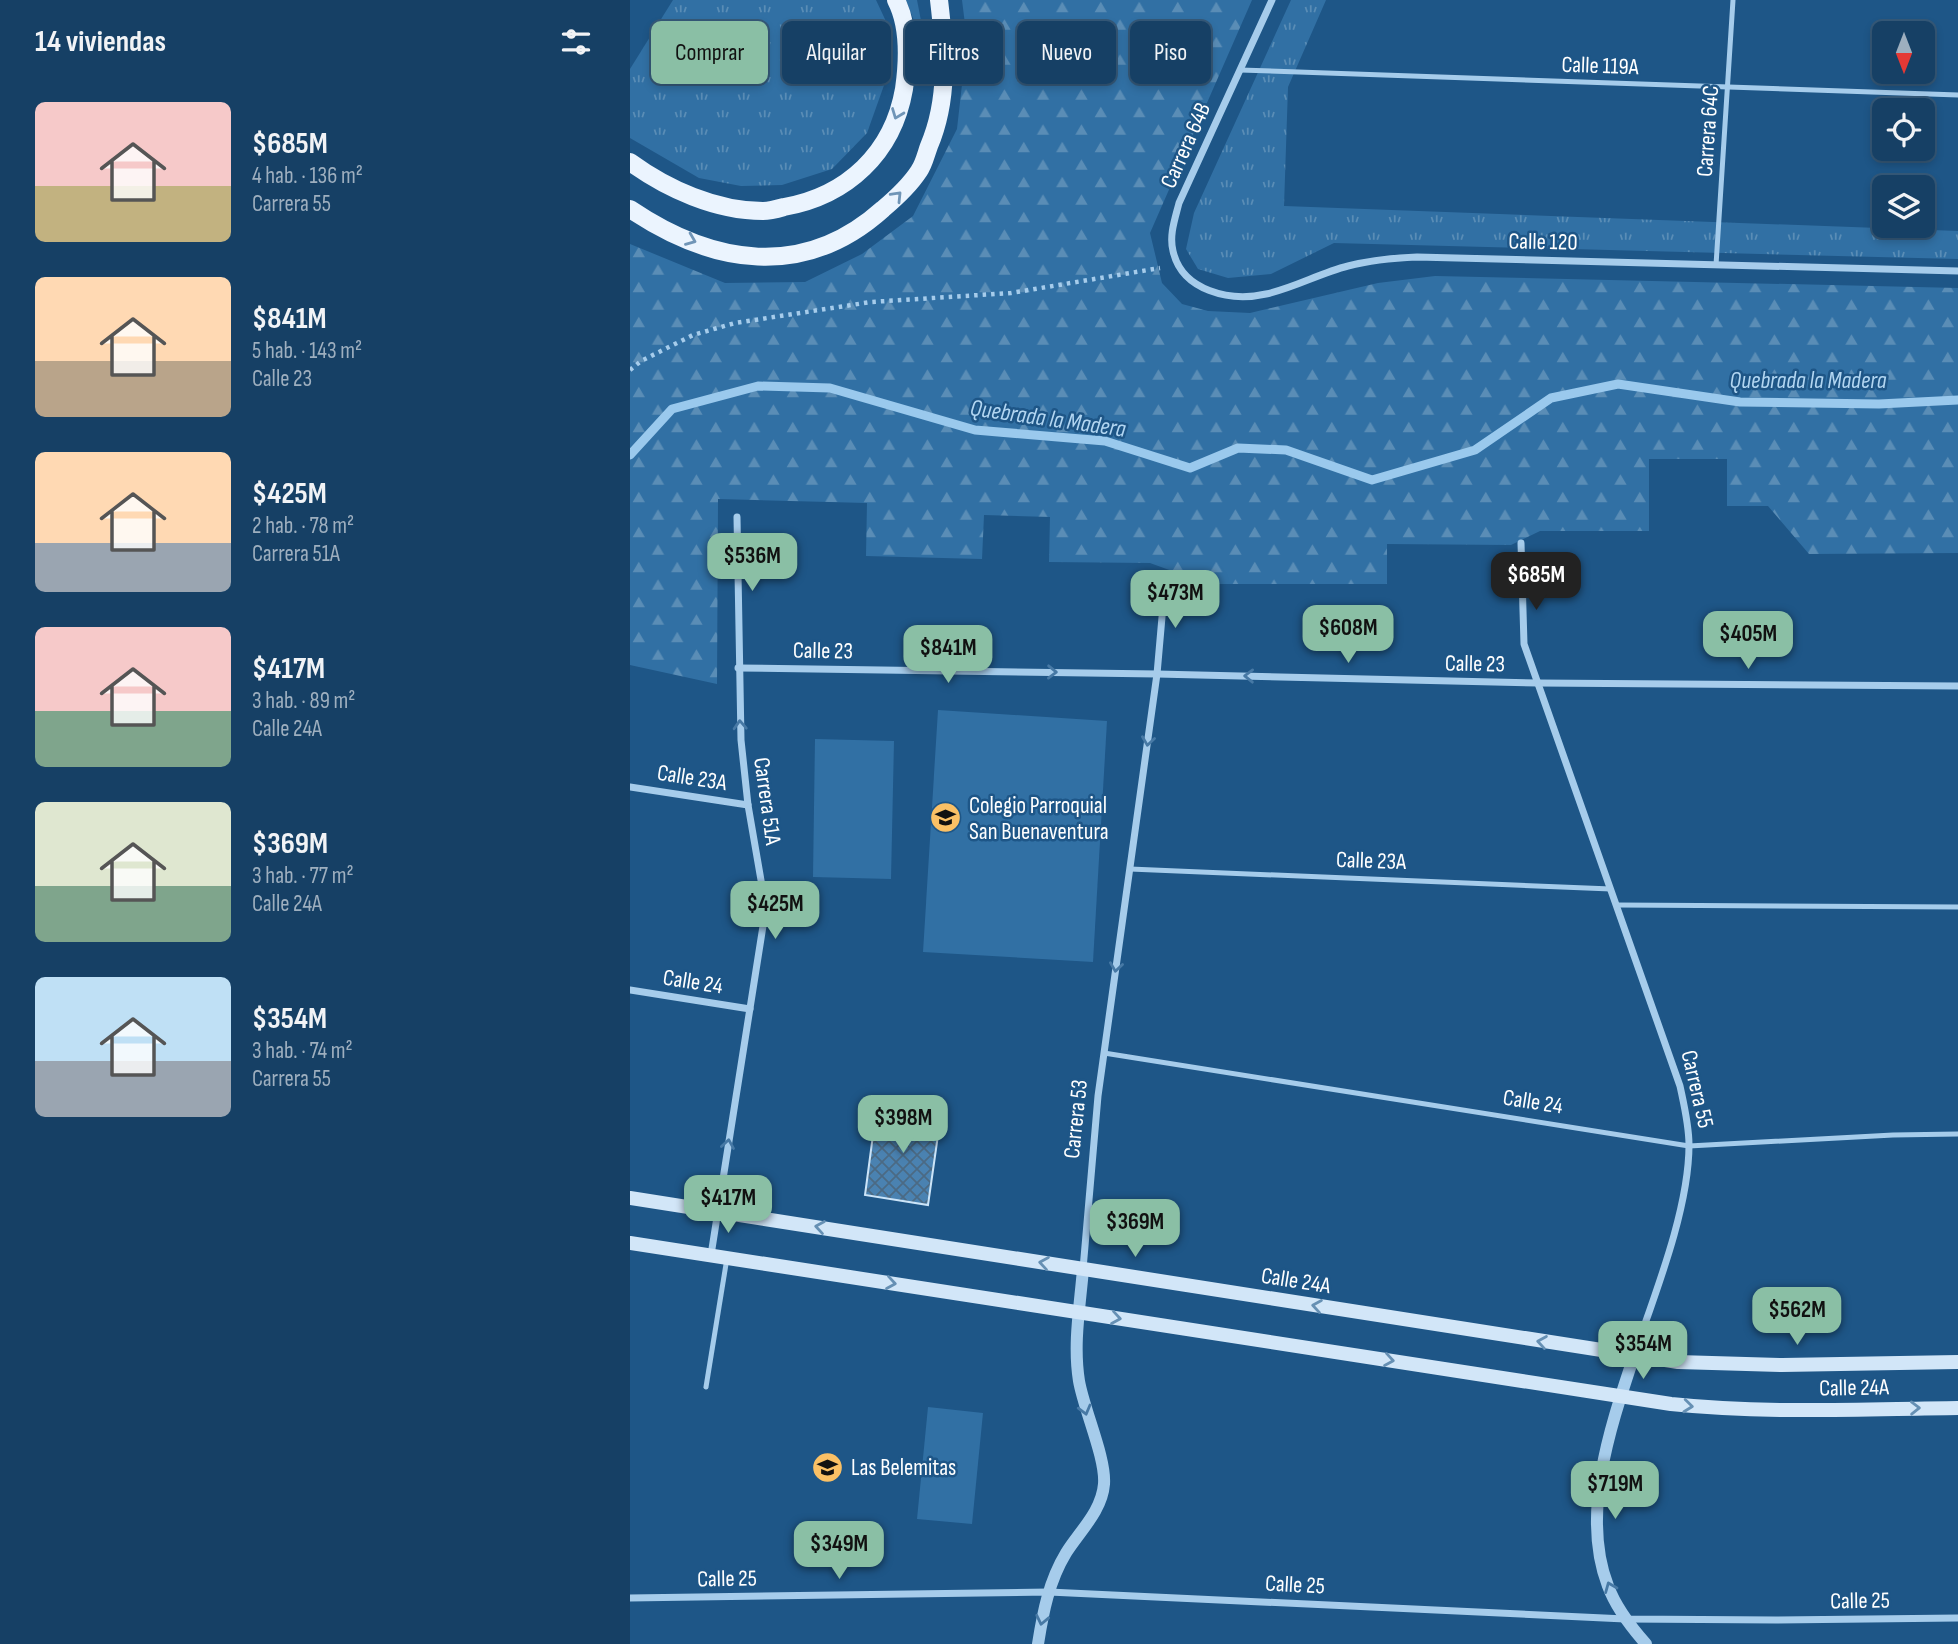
<!DOCTYPE html>
<html lang="es">
<head>
<meta charset="utf-8">
<style>
  :root { --surface:#164065; --page:#234b6e; --text:#f1f3f6; --muted:#9eafbf; --line:#355979; --accent:#8abfa5 }
  body { margin:0; font-family:"Sofia Sans Condensed",sans-serif; background:var(--page); color:var(--text); height:100vh; display:flex; flex-direction:column; font-size:26px; white-space:nowrap }
  * { box-sizing:border-box; margin:0 }
  p { font-size:23px; color:var(--muted) }
  .icon { flex:none; width:38px; height:38px; fill:none; stroke:currentColor; stroke-width:2; stroke-linecap:round; stroke-linejoin:round }
  .map { position:relative; flex:1; overflow:hidden }
  .details { display:flex; flex-direction:column; background:var(--surface); width:630px }
  .details>* { flex:none }
  .top-card { position:absolute; left:21px; top:21px; width:665px; height:63px; display:flex; gap:14px }
  .needle { width:46px; rotate:180deg }
  .buttons { position:absolute; left:1242px; top:21px; display:grid; gap:14px }
  .buttons a { display:grid; place-items:center; width:63px; height:63px; border-radius:10px; background:var(--surface); box-shadow:0 4px 10px #0003,0 0 0 2px var(--line); font-size:35px }
  .price { position:absolute; translate:-50% -60px; padding:0 16px; border-radius:14px; background:var(--accent); color:#111; font-size:23px; line-height:46px; filter:drop-shadow(0 2px 4px #0008) }
  .price::after { content:''; position:absolute; left:50%; top:42px; width:21px; height:16px; margin-left:-10px; background:inherit; clip-path:polygon(0 0,100% 0,50% 100%) }
  .price.active { background:#222; color:#fff }
  ul { padding:0; list-style:none }
  li { display:flex; align-items:center; gap:21px; height:175px; padding:0 35px }
  li span { display:grid; place-items:center; flex:none; width:196px; height:140px; border-radius:10px; color:#555 }
  li>.icon { margin-inline-start:auto }
  span .icon { width:84px; height:84px; fill:#fffc; stroke-width:1 }
  li b { font-size:30px }
  h2 { display:flex; justify-content:space-between; align-items:center; height:84px; padding:0 35px; font-size:30px }
  .tag { padding:0 24px; border-radius:10px; background:var(--surface); box-shadow:0 4px 10px #0003,0 0 0 2px var(--line); font-size:24px; line-height:63px }
  .tag.active { background:var(--accent); color:#111 }
  main { display:flex; flex:1; min-height:0 }
  .map>svg:first-child { display:block }
  .grass { fill:url(#grass-tufts) }
  .forest { fill:url(#forest-firs) }
  .pitch { fill:#3170a4 }
  .lines { fill:none; stroke-linecap:round; stroke-linejoin:round }
  .stream { stroke:#9ac9ed; stroke-width:9 }
  .building { fill:url(#building-cross-hatch); stroke:#cbe4f8; stroke-width:2 }
  .path { stroke:#a6cceb; stroke-width:4.5; stroke-dasharray:3.5 5; stroke-linecap:butt }
  .service { stroke:#a6cceb; stroke-width:5 }
  .minor { stroke:#a6cceb; stroke-width:7 }
  .tertiary { stroke:#a6cceb; stroke-width:12 }
  .secondary { stroke:#d2e6f8; stroke-width:14 }
  .primary { stroke:#ebf4fe; stroke-width:18 }
  .oneway { stroke:#7095b7 }
  .oneway2 { stroke:#4779a5 }
  .oneway3 { stroke:#6690b4 }
  .labels { text-anchor:middle; stroke-width:5; stroke-linejoin:round; paint-order:stroke }
  .street-label { font-size:23px; fill:#fff; stroke:#1e5687 }
  .poi-label { font-size:23px; fill:#fff; stroke:#1e5687; text-anchor:start }
  .water-label { font-size:24px; font-style:italic; fill:#b2d6f2; stroke:#1e5687 }
</style>
</head>
<body>
<main>
<section class="details">
<h2>14 viviendas<svg class="icon" aria-label="filters" viewBox="0 0 24 24"><path d="M4 7h16M4 17h16"/><circle cx="9" cy="7" r="2"/><circle cx="15" cy="17" r="2"/></svg></h2>
<ul>
<li><span style="background:linear-gradient(#f6c9c9 60%,#c2b280 0)"><svg class="icon" aria-label="home" viewBox="0 0 24 24"><path d="M3 11l9-7 9 7M6 9v11h12V9"/></svg></span><div><b>$685M</b><p>4 hab. · 136 m²</p><p>Carrera 55</p></div></li>
<li><span style="background:linear-gradient(#ffd9b3 60%,#b9a48a 0)"><svg class="icon" aria-label="home" viewBox="0 0 24 24"><path d="M3 11l9-7 9 7M6 9v11h12V9"/></svg></span><div><b>$841M</b><p>5 hab. · 143 m²</p><p>Calle 23</p></div></li>
<li><span style="background:linear-gradient(#ffd9b3 65%,#9aa5b1 0)"><svg class="icon" aria-label="home" viewBox="0 0 24 24"><path d="M3 11l9-7 9 7M6 9v11h12V9"/></svg></span><div><b>$425M</b><p>2 hab. · 78 m²</p><p>Carrera 51A</p></div></li>
<li><span style="background:linear-gradient(#f6c9c9 60%,#7fa58c 0)"><svg class="icon" aria-label="home" viewBox="0 0 24 24"><path d="M3 11l9-7 9 7M6 9v11h12V9"/></svg></span><div><b>$417M</b><p>3 hab. · 89 m²</p><p>Calle 24A</p></div></li>
<li><span style="background:linear-gradient(#dfe7d0 60%,#7fa58c 0)"><svg class="icon" aria-label="home" viewBox="0 0 24 24"><path d="M3 11l9-7 9 7M6 9v11h12V9"/></svg></span><div><b>$369M</b><p>3 hab. · 77 m²</p><p>Calle 24A</p></div></li>
<li><span style="background:linear-gradient(#bfe0f5 60%,#9aa5b1 0)"><svg class="icon" aria-label="home" viewBox="0 0 24 24"><path d="M3 11l9-7 9 7M6 9v11h12V9"/></svg></span><div><b>$354M</b><p>3 hab. · 74 m²</p><p>Carrera 55</p></div></li>
</ul>
</section>
<div class="map">
<svg width="1328" height="1644" viewBox="0 0 1328 1644">
  <defs>
    <pattern id="grass-tufts" width="24" height="20" patternUnits="userSpaceOnUse" patternTransform="scale(1.75)"><rect width="24" height="20" fill="#3170a4"/><path d="M3 7l-1-3M5 7V3M7 7l1-3M15 17l-1-3M17 17v-4M19 17l1-3" fill="none" stroke="#5a8db6"/></pattern>
    <pattern id="forest-firs" width="22" height="20" patternUnits="userSpaceOnUse" patternTransform="scale(1.75)"><rect width="22" height="20" fill="#3170a4"/><path d="M5 1l3.5 6h-7zM16 11l3.5 6h-7z" fill="#5a8db6"/></pattern>
    <pattern id="building-cross-hatch" width="8" height="8" patternUnits="userSpaceOnUse" patternTransform="scale(1.75)"><rect width="8" height="8" fill="#4a82b1"/><path d="M0 0l8 8M0 8l8-8" fill="none" stroke="#4b6a84"/></pattern>
  </defs>
  <rect width="100%" height="100%" fill="#1e5687"/>
  <!-- grass -->
  <g class="grass">
    <path d="M43 0H246L260 30 258 74 237 133 202 169 152 185 111 186 69 178 0 138V69Z"/>
    <path d="M276 0H287L298 57Z"/>
    <path d="M661 0H696L658 87 654 206 1328 231V259L704 243 641 274 598 278 568 269 556 249 564 213Z"/>
  </g>
  <!-- forest -->
  <path class="forest" d="M332 0H622L520 233 532 283 552 304 578 311 620 313 748 283 805 276 1328 288V553L1179 554 1138 506H1097V459H1019V531H910L881 545 757 544V584H578L520 563 419 562 420 517 354 515 352 559 236 556 237 503 88 499 87 684 0 665V244L95 283 175 282 232 254 283 216 327 129 337 40Z"/>
  <!-- pitch -->
  <g class="pitch">
    <path d="M308 710 477 721 463 962 293 952Z"/>
    <path d="M185 739 264 741 261 879 183 877Z"/>
    <path d="M298 1407 353 1413 342 1524 287 1519Z"/>
  </g>
  <g class="lines">
    <!-- stream -->
    <path class="stream" d="M0 455 42 409 128 386 200 388 345 430 475 441 560 468 608 448 656 450 742 480 845 450 921 398 988 384 1110 402 1249 404 1328 400"/>
  </g>
  <!-- building -->
  <path class="building" d="M247 1105 311 1114 298 1205 235 1195Z"/>
  <g class="lines">
    <!-- path -->
    <path class="path" d="M0 370 11 361 63 335 105 323 241 302 381 293 530 268"/>
    <!-- service -->
    <g class="service">
      <path d="M610 70 1328 95"/>
      <path d="M1086 265 1103 0"/>
      <path d="M500 869 981 889"/>
      <path d="M987 905 1328 907"/>
      <path d="M474 1053 1059 1146 1263 1135 1328 1134"/>
      <path d="M76 1387 97 1258"/>
    </g>
    <!-- minor -->
    <g class="minor">
      <path d="M642 0 549 203C545 219 539 235 543 251 552 291 600 302 636 294 664 288 690 273 718 266 741 260 763 258 787 257L1328 271"/>
      <path d="M891 543 894 644 1050 1086C1054 1105 1059 1125 1059 1145 1059 1209 1025 1294 1004 1355"/>
      <path d="M108 668 527 674 908 683 1328 686"/>
      <path d="M0 787 118 805"/>
      <path d="M0 990 120 1009"/>
      <path d="M81 1255 133 926 132 886 118 805 111 740 107 517"/>
      <path d="M453 1269 468 1096 527 674 535 583"/>
      <path d="M0 1598 419 1592 995 1619 1146 1620 1328 1618"/>
    </g>
    <!-- tertiary -->
    <g class="tertiary">
      <path d="M1004 1356C981 1425 950 1514 978 1586 986 1608 1001 1627 1016 1644"/>
      <path d="M408 1644C413 1612 419 1581 436 1553 449 1532 472 1511 474 1484 476 1458 454 1410 449 1381 443 1344 450 1306 453 1269"/>
    </g>
    <!-- secondary -->
    <g class="secondary">
      <path d="M0 1198 1048 1362 1152 1365 1328 1362"/>
      <path d="M0 1243 1041 1404C1136 1414 1232 1409 1328 1408"/>
    </g>
    <!-- primary -->
    <g class="primary">
      <path d="M0 162C37 189 86 211 133 211 140 211 147 209 154 207 217 196 263 153 274 89 278 61 279 25 266 0"/>
      <path d="M0 209C83 265 174 280 253 209 266 198 280 185 289 171 294 164 296 154 299 146 319 99 315 50 309 0"/>
    </g>
  </g>
  <!-- one-way arrows -->
  <defs><path id="oneway-chevron" d="M-2-3.5L2.5 0L-2 3.5" fill="none" stroke-width="1.6" stroke-linecap="round" stroke-linejoin="round" transform="scale(1.75)"/></defs>
  <g class="oneway">
    <use href="#oneway-chevron" transform="translate(267 114) rotate(111)"/>
    <use href="#oneway-chevron" transform="translate(267 196) rotate(-46)"/>
    <use href="#oneway-chevron" transform="translate(61 240) rotate(22)"/>
  </g>
  <g class="oneway2">
    <use href="#oneway-chevron" transform="translate(422 672) rotate(1)"/>
    <use href="#oneway-chevron" transform="translate(619 676) rotate(-179)"/>
    <use href="#oneway-chevron" transform="translate(110 725) rotate(-93)"/>
    <use href="#oneway-chevron" transform="translate(518 741) rotate(98)"/>
    <use href="#oneway-chevron" transform="translate(486 967) rotate(98)"/>
    <use href="#oneway-chevron" transform="translate(98 1144) rotate(-81)"/>
    <use href="#oneway-chevron" transform="translate(455 1410) rotate(75)"/>
    <use href="#oneway-chevron" transform="translate(980 1587) rotate(-112)"/>
    <use href="#oneway-chevron" transform="translate(412 1620) rotate(102)"/>
  </g>
  <g class="oneway3">
    <use href="#oneway-chevron" transform="translate(190 1227) rotate(-171)"/>
    <use href="#oneway-chevron" transform="translate(414 1263) rotate(-171)"/>
    <use href="#oneway-chevron" transform="translate(261 1283) rotate(9)"/>
    <use href="#oneway-chevron" transform="translate(687 1306) rotate(-171)"/>
    <use href="#oneway-chevron" transform="translate(486 1318) rotate(9)"/>
    <use href="#oneway-chevron" transform="translate(912 1342) rotate(-171)"/>
    <use href="#oneway-chevron" transform="translate(759 1360) rotate(9)"/>
    <use href="#oneway-chevron" transform="translate(1058 1406) rotate(6)"/>
    <use href="#oneway-chevron" transform="translate(1285 1408) rotate(-1)"/>
  </g>
  <!-- icons -->
  <defs>
    <symbol id="school-disc" viewBox="-11 -11 22 22"><circle r="9.5" fill="#fac065" stroke="#1e5687"/><path d="M0-5L7-2L0 1L-7-2ZM-4 1L0 2.5L4 1V4Q0 6-4 4Z" fill="#111"/></symbol>
  </defs>
  <g fill-rule="evenodd">
    <use href="#school-disc" x="298" y="800" width="35" height="35"/>
    <use href="#school-disc" x="180" y="1450" width="35" height="35"/>
  </g>
  <g class="labels">
    <!-- street labels -->
    <g class="street-label">
      <text transform="translate(970 65) rotate(2)" y="8">Calle 119A</text>
      <text transform="translate(1077 131) rotate(-86)" y="8">Carrera 64C</text>
      <text transform="translate(555 145) rotate(-66)" y="8">Carrera 64B</text>
      <text transform="translate(913 241) rotate(1)" y="8">Calle 120</text>
      <text transform="translate(193 650) rotate(1)" y="8">Calle 23</text>
      <text transform="translate(845 663) rotate(1)" y="8">Calle 23</text>
      <text transform="translate(62 777) rotate(9)" y="8">Calle 23A</text>
      <text transform="translate(138 801) rotate(82)" y="8">Carrera 51A</text>
      <text transform="translate(741 860) rotate(2)" y="8">Calle 23A</text>
      <text transform="translate(63 981) rotate(9)" y="8">Calle 24</text>
      <text transform="translate(1068 1089) rotate(77)" y="8">Carrera 55</text>
      <text transform="translate(903 1101) rotate(9)" y="8">Calle 24</text>
      <text transform="translate(445 1119) rotate(-84)" y="8">Carrera 53</text>
      <text transform="translate(666 1280) rotate(9)" y="8">Calle 24A</text>
      <text transform="translate(1224 1387) rotate(-1)" y="8">Calle 24A</text>
      <text transform="translate(97 1578) rotate(-1)" y="8">Calle 25</text>
      <text transform="translate(665 1584) rotate(3)" y="8">Calle 25</text>
      <text transform="translate(1230 1600) rotate(-1)" y="8">Calle 25</text>
    </g>
    <!-- poi labels -->
    <g class="poi-label">
      <text x="339" y="813">Colegio Parroquial<tspan x="339" dy="26">San Buenaventura</tspan></text>
      <text x="221" y="1475">Las Belemitas</text>
    </g>
    <!-- water labels -->
    <g class="water-label">
      <text x="1178" y="388">Quebrada la Madera</text>
      <text transform="translate(418 418) rotate(8)" y="8">Quebrada la Madera</text>
    </g>
  </g>
</svg>
<div class="buttons">
<a><svg class="needle" viewBox="-14 -14 28 28"><path d="M0-13l5 13h-10z" fill="#e53935"/><path d="M0 13l5-13h-10z" fill="#9eafbf"/></svg></a>
<a><svg class="icon" aria-label="locate" viewBox="0 0 24 24"><circle cx="12" cy="12" r="6"/><path d="M12 2v4M12 18v4M2 12h4M18 12h4"/></svg></a>
<a><svg class="icon" aria-label="layers" viewBox="0 0 24 24"><path d="M12 4l9 5-9 5-9-5zM3 14l9 5 9-5"/></svg></a>
</div>
<b class="price" style="left:122px;top:593px">$536M</b>
<b class="price active" style="left:906px;top:612px">$685M</b>
<b class="price" style="left:545px;top:630px">$473M</b>
<b class="price" style="left:718px;top:665px">$608M</b>
<b class="price" style="left:1118px;top:671px">$405M</b>
<b class="price" style="left:318px;top:685px">$841M</b>
<b class="price" style="left:145px;top:941px">$425M</b>
<b class="price" style="left:273px;top:1155px">$398M</b>
<b class="price" style="left:98px;top:1235px">$417M</b>
<b class="price" style="left:505px;top:1259px">$369M</b>
<b class="price" style="left:1167px;top:1347px">$562M</b>
<b class="price" style="left:1013px;top:1381px">$354M</b>
<b class="price" style="left:985px;top:1521px">$719M</b>
<b class="price" style="left:209px;top:1581px">$349M</b>
<div class="top-card">
<a class="tag active">Comprar</a>
<a class="tag">Alquilar</a>
<a class="tag">Filtros</a>
<a class="tag">Nuevo</a>
<a class="tag">Piso</a>
</div>
</div>
</main>
</body>
</html>
